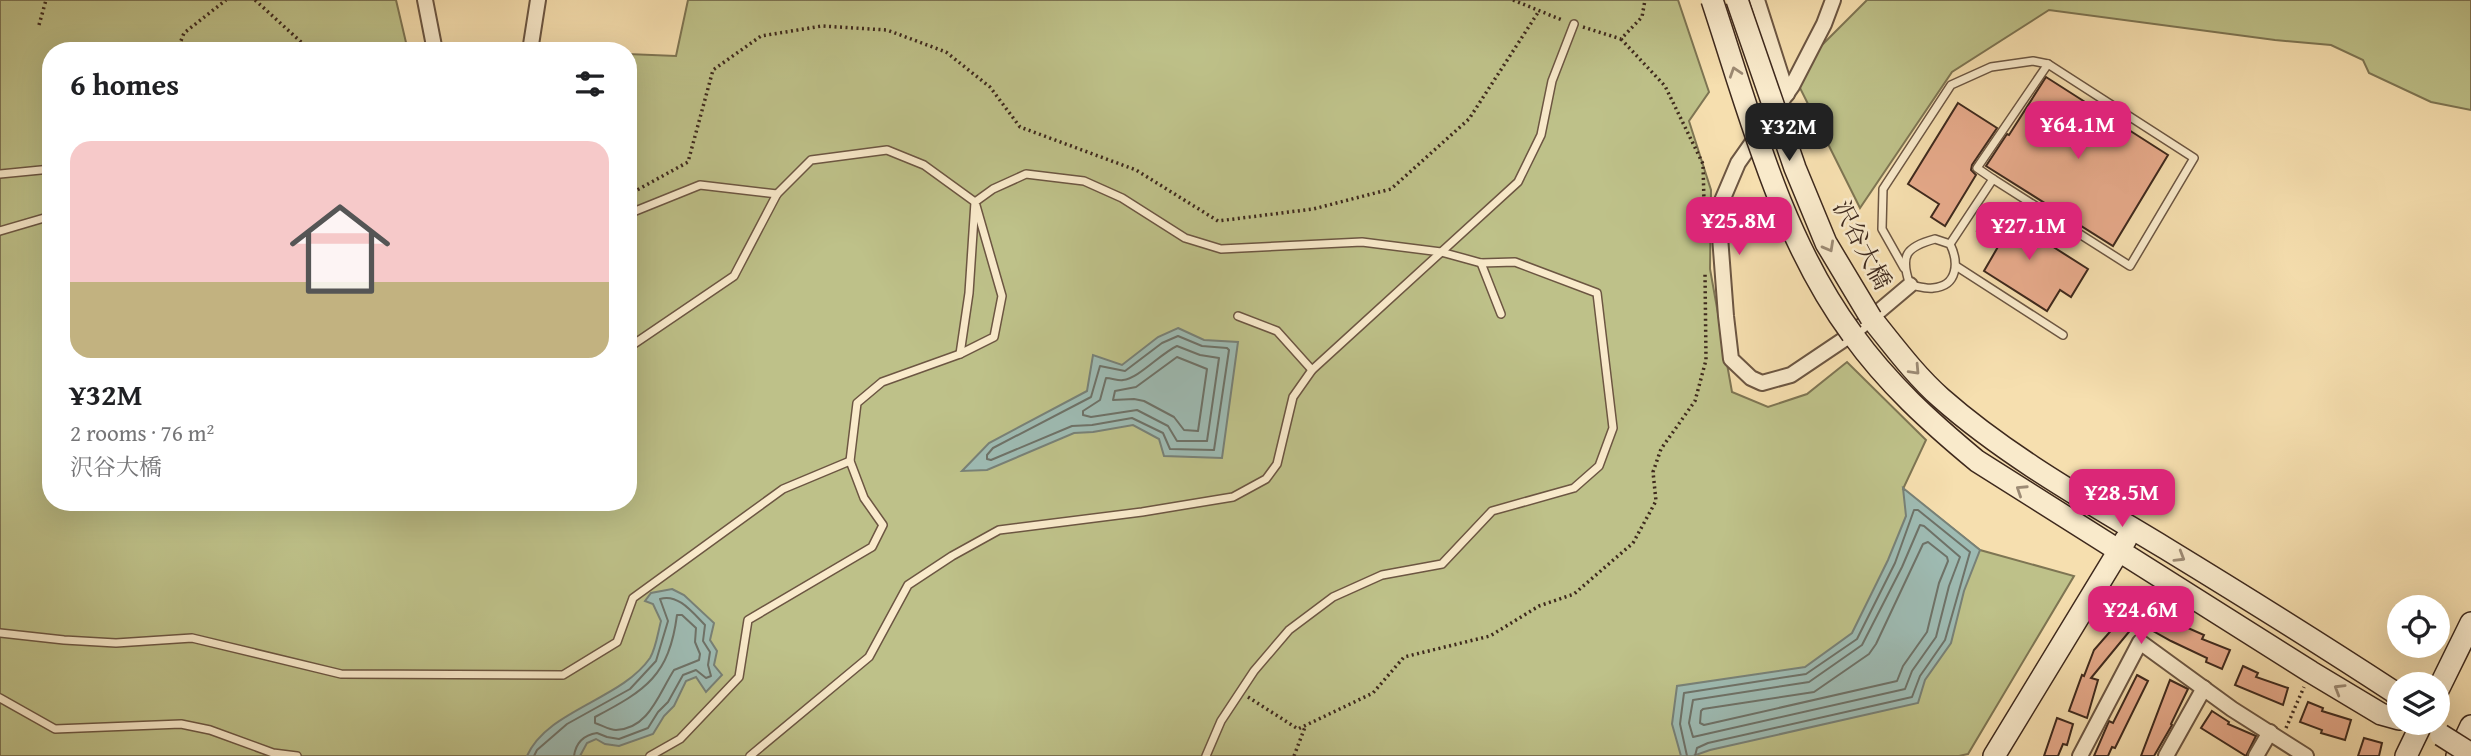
<!DOCTYPE html>
<html lang="en">
<head>
<meta charset="utf-8">
<style>
  :root { --surface:#fff; --page:#f6f6f6; --text:#202124; --muted:#757577; --line:#e0e0e0; --accent:#db2777 }
  body { margin:0; font-family:"Gentium Book Plus","Noto Serif JP",serif; background:var(--page); color:var(--text); height:100vh; display:flex; flex-direction:column; font-size:26px; white-space:nowrap }
  * { box-sizing:border-box; margin:0 }
  p { font-size:23px; color:var(--muted) }
  .icon { flex:none; width:38px; height:38px; fill:none; stroke:currentColor; stroke-width:2; stroke-linecap:round; stroke-linejoin:round }
  .map { position:relative; flex:1; overflow:hidden }
  .sheet { position:absolute; left:42px; top:42px; width:595px; height:469px; display:flex; flex-direction:column; background:var(--surface); border-radius:28px; box-shadow:0 7px 28px #0002 }
  .sheet>* { flex:none }
  .buttons { position:absolute; left:2387px; top:595px; display:grid; gap:14px }
  .buttons a { display:grid; place-items:center; width:63px; height:63px; border-radius:50%; background:var(--surface); box-shadow:0 7px 28px #0002; font-size:35px }
  .price { position:absolute; translate:-50% -60px; padding:0 16px; border-radius:14px; background:var(--accent); color:#fff; font-size:23px; line-height:46px; filter:drop-shadow(0 2px 4px #0008) }
  .price::after { content:''; position:absolute; left:50%; top:42px; width:21px; height:16px; margin-left:-10px; background:inherit; clip-path:polygon(0 0,100% 0,50% 100%) }
  .price.active { background:#222; color:#fff }
  ul { padding:0; list-style:none }
  li { display:grid; align-content:center; gap:14px; height:371px; padding:0 28px }
  li+li { border-top:2px solid var(--line) }
  li span { display:grid; place-items:center; height:217px; border-radius:21px; color:#555 }
  li>.icon { margin-inline-start:auto }
  span .icon { width:126px; height:126px; fill:#fffc; stroke-width:1 }
  li b { font-size:30px }
  h2 { display:flex; justify-content:space-between; align-items:center; height:84px; padding:0 28px; font-size:30px }
  .map>svg:first-child { display:block }
  .green { fill:#bec189; stroke:#7e7553; stroke-width:2 }
  .water { fill:#9ebbb3; stroke:#788177; stroke-width:2 }
  .lines { fill:none; stroke-linecap:round; stroke-linejoin:round }
  .shore { stroke:#6e7268; stroke-width:2 }
  .building { fill:#e8ab8c; stroke:#3e291d; stroke-width:2 }
  .lane-casing { stroke:#6c5642; stroke-width:10 }
  .street-casing { stroke:#6c5642; stroke-width:18 }
  .secondary-casing { stroke:#3e291d; stroke-width:24 }
  .path { stroke:#3e291d; stroke-width:3.5; stroke-dasharray:2 3.5; stroke-linecap:butt }
  .lane { stroke:#f9eacb; stroke-width:7 }
  .street { stroke:#f9eacb; stroke-width:14 }
  .secondary { stroke:#f9eacb; stroke-width:21 }
  .secondary-bridge-casing { stroke:#3e291d; stroke-width:24; stroke-linecap:butt }
  .secondary-bridge { stroke:#f9eacb; stroke-width:21 }
  .oneway { stroke:#9c8a74 }
  .labels { text-anchor:middle; stroke-width:5; stroke-linejoin:round; paint-order:stroke }
  .street-label { font-size:24px; fill:#3e291d; stroke:#f9eacb }
</style>
</head>
<body>
<div class="map">
<svg width="2471" height="756" viewBox="0 0 2471 756">
  <rect width="100%" height="100%" fill="#f6dfaf"/>
  <filter id="stains"><feTurbulence type="fractalNoise" baseFrequency=".00286" numOctaves="4"/><feColorMatrix values="0 0 0 0 .2 0 0 0 0 .09 0 0 0 0 .02 0 0 0 .5 -.17"/></filter>
  <radialGradient id="worn" r=".72"><stop offset=".6" stop-color="#630" stop-opacity="0"/><stop offset="1" stop-color="#630" stop-opacity=".3"/></radialGradient>
  <!-- green -->
  <g class="green">
    <path d="M0 0H396L408 51H51V502H628V54L676 56 688 0H1678L1709 92 1689 121 1711 190 1710 269 1732 392 1768 407 1807 394 1847 362 1926 440 1903 489 1980 550 2074 576 1968 754 1959 756H0Z"/>
    <path d="M1867 0H2471V110L2431 102 2369 73 2363 60 2331 45 2275 40 2049 10 1952 72 1860 208 1793 74Z"/>
  </g>
  <!-- water -->
  <g class="water">
    <path d="M1178 328 1204 340 1238 342 1222 458 1164 456 1159 439 1133 425 1093 432 1074 433 987 470 962 471 989 443 1087 391 1093 355 1122 365 1158 337Z"/>
    <path d="M1903 488 1980 550 1964 591 1951 643 1925 680 1918 703 1710 750 1693 756H1681L1672 724 1677 686 1805 667 1852 633 1888 560 1906 516Z"/>
    <path d="M672 589 684 595 714 623 710 640 717 651 714 665 722 675 706 692 696 677 686 681 674 706 664 716 653 734 619 746 605 744 596 739 587 743 580 756H527C547 710 621 700 650 658 656 648 658 632 661 621L653 604 645 601 651 593Z"/>
  </g>
  <g class="lines">
    <!-- shore -->
    <g class="shore">
      <path d="M1178 336 1202 346 1227 348 1229 350 1214 450 1170 449 1163 433 1132 418 1092 425 1072 426 991 460 987 459V455L993 448 1091 397 1100 366 1125 371 1162 343Z"/>
      <path d="M1177 346 1200 355 1219 358 1207 441H1177L1168 426 1137 410 1091 417 1083 415V411L1100 400 1106 378C1112 378 1118 381 1123 380 1138 379 1161 353 1177 346Z"/>
      <path d="M1177 357 1207 369 1198 431 1184 430 1174 417 1144 401 1134 399 1113 400 1115 391 1136 387Z"/>
      <path d="M1920 525 1924 526 1960 557 1949 586 1936 637 1912 671 1905 689 1693 737 1689 723 1693 700 1809 682 1862 645 1902 567Z"/>
      <path d="M1928 542 1947 557 1948 561 1939 583 1927 632 1903 666 1897 681 1704 725 1700 723 1701 711 1703 709 1814 692 1869 654 1876 644 1923 544Z"/>
      <path d="M677 615H682L696 628 695 642 700 654 699 660 674 670C659 693 649 729 616 730 609 730 602 725 595 723V717C646 690 669 676 677 615Z"/>
      <path d="M534 756 537 750 567 724 630 689 656 661 668 621 660 599C678 593 693 613 705 625L703 641 710 652 708 665 711 676 706 678 696 670 683 675 668 702 658 712 648 728 619 739 607 737 597 733C584 735 576 742 574 756"/>
      <path d="M1687 756 1680 724 1684 693 1806 674 1857 639 1895 563 1914 510H1918L1970 552 1945 640 1920 676 1912 697 1708 743 1697 748 1695 756"/>
    </g>
  </g>
  <!-- building -->
  <g class="building">
    <path d="M2046 77 2168 155 2113 246 1986 166 2007 134 2009 135Z"/>
    <path d="M1958 103 1997 128 1972 165 1971 170 1976 175 1945 226 1931 217 1939 204 1908 184Z"/>
    <path d="M1992 208 2088 269 2071 297 2060 290 2047 311 1984 271 1999 245 1977 231Z"/>
    <path d="M2126 595 2158 613 2159 611 2173 619 2172 621 2204 635 2202 639 2230 650 2222 669 2206 662 2207 658 2171 641 2137 622 2091 678 2098 680 2087 718 2069 711 2082 675 2084 676 2094 650 2122 618 2116 614Z"/>
    <path d="M2243 666 2258 673 2256 677 2288 688 2283 705 2235 685Z"/>
    <path d="M2137 675 2148 681 2115 748 2112 747 2108 756H2094L2109 721 2113 723Z"/>
    <path d="M2170 680 2188 689 2171 724 2172 725 2154 756H2141Z"/>
    <path d="M2308 702 2323 708 2322 711 2351 720 2345 740 2321 733 2322 730 2300 722Z"/>
    <path d="M2212 711 2229 722 2228 724 2256 736 2246 756 2201 728Z"/>
    <path d="M2057 718 2073 724 2067 745 2063 744 2058 756H2044Z"/>
    <path d="M2364 738 2382 743 2379 756H2358Z"/>
  </g>
  <g class="lines">
    <defs>
      <g id="lane">
        <path d="M0 174 51 169"/>
        <path d="M1993 179 1977 168 2048 64"/>
        <path d="M628 214 700 185 777 194"/>
        <path d="M0 231 51 216"/>
        <path d="M1935 239 1950 244C1959 262 1958 286 1933 288 1926 289 1917 286 1910 285 1900 256 1905 247 1935 239Z"/>
        <path d="M1481 263 1501 314"/>
        <path d="M1956 266 2063 335"/>
        <path d="M1904 268 1882 229 1883 189 1951 85 1991 67 2033 61 2048 64 2194 158 2130 266 1993 179 1950 244"/>
        <path d="M1238 316 1277 331 1312 370"/>
        <path d="M628 348 734 276 777 194 811 160 887 150 924 165 975 202 969 293 960 354"/>
        <path d="M0 633 64 640 116 643 192 638 341 674 563 675 617 642 633 598 783 489 850 461"/>
        <path d="M0 698 55 729 181 724 210 730 273 753 297 756"/>
        <path d="M650 756 680 739 739 677 748 620 872 547 883 525 864 498 850 461 857 403 882 382 960 354 994 337 1002 296 975 202 993 189 1026 174 1084 181 1122 198 1185 238 1221 249 1362 242 1441 252 1481 263 1515 262 1597 293 1613 428 1599 466 1574 488 1492 511 1442 564 1382 575 1333 597 1289 630 1254 671 1221 721 1206 756"/>
        <path d="M750 756 869 657 908 585 952 556 999 530 1142 512 1233 497 1266 479 1277 464 1293 397 1312 370 1518 182 1541 135 1552 81 1574 24"/>
      </g>
      <g id="street">
        <path d="M425 0 435 51"/>
        <path d="M1757 0 1787 94"/>
        <path d="M1833 0 1824 24 1792 86 1738 163 1718 210 1726 316 1731 359 1751 378 1762 383 1791 375 1852 334 1910 285"/>
        <path d="M530 51 538 0"/>
        <path d="M2080 756 2140 642 2232 709 2306 756"/>
        <path d="M2166 756 2204 688"/>
        <path d="M2256 756 2270 732"/>
      </g>
      <g id="secondary">
        <path d="M1871 318C1893 345 1914 374 1941 398 2008 457 2089 502 2165 548 2242 595 2319 643 2394 692L2399 698"/>
        <path d="M1852 334C1888 384 1930 422 1977 461L2311 672 2381 714 2399 719"/>
        <path d="M2438 690 2471 623"/>
        <path d="M1994 756 2126 539"/>
        <path d="M2406 756 2422 723"/>
        <path d="M2457 756 2471 726"/>
      </g>
    </defs>
    <!-- lane casing -->
    <use href="#lane" class="lane-casing"/>
    <!-- street casing -->
    <use href="#street" class="street-casing"/>
    <!-- secondary casing -->
    <use href="#secondary" class="secondary-casing"/>
    <!-- path -->
    <g class="path">
      <path d="M255 0 311 51"/>
      <path d="M1513 0 1562 20"/>
      <path d="M39 25 46 0"/>
      <path d="M1583 27 1621 39 1642 17 1645 0"/>
      <path d="M1621 39 1665 86 1703 164 1704 202"/>
      <path d="M177 51 184 33 226 0"/>
      <path d="M628 195 688 162 713 70 761 36 822 26 887 30 946 52 990 87 1020 127 1136 170 1218 221 1313 209 1391 189 1469 119 1539 11"/>
      <path d="M1248 697 1298 729 1373 693 1404 657 1490 636 1539 606 1574 594 1633 543 1656 501 1653 472 1661 449 1695 401 1706 360 1705 272"/>
      <path d="M2286 728 2304 687"/>
      <path d="M1294 756 1305 727"/>
    </g>
    <!-- lane -->
    <use href="#lane" class="lane"/>
    <!-- street -->
    <use href="#street" class="street"/>
    <!-- secondary -->
    <use href="#secondary" class="secondary"/>
    <defs>
      <g id="secondary-bridge">
        <path d="M1712 0C1749 112 1781 238 1852 334"/>
        <path d="M1737 0 1795 168 1826 243 1871 318"/>
        <path d="M2441 735 2471 754"/>
      </g>
    </defs>
    <!-- secondary-bridge casing -->
    <use href="#secondary-bridge" class="secondary-bridge-casing"/>
    <!-- secondary-bridge -->
    <use href="#secondary-bridge" class="secondary-bridge"/>
  </g>
  <!-- one-way arrows -->
  <defs><path id="oneway-chevron" d="M-2-3.5L2.5 0L-2 3.5" fill="none" stroke-width="1.6" stroke-linecap="round" stroke-linejoin="round" transform="scale(1.75)"/></defs>
  <g class="oneway">
    <use href="#oneway-chevron" transform="translate(1735 72) rotate(-108)"/>
    <use href="#oneway-chevron" transform="translate(1829 247) rotate(61)"/>
    <use href="#oneway-chevron" transform="translate(1915 370) rotate(47)"/>
    <use href="#oneway-chevron" transform="translate(2021 490) rotate(-147)"/>
    <use href="#oneway-chevron" transform="translate(2180 557) rotate(31)"/>
    <use href="#oneway-chevron" transform="translate(2339 689) rotate(-149)"/>
  </g>
  <g class="labels">
    <!-- street labels -->
    <g class="street-label">
      <text transform="translate(1862 245) rotate(62)" y="8">沢谷大橋</text>
    </g>
  </g>
  <rect width="100%" height="100%" filter="url(#stains)"/>
  <rect width="100%" height="100%" fill="url(#worn)"/>
</svg>
<div class="buttons">
<a><svg class="icon" aria-label="locate" viewBox="0 0 24 24"><circle cx="12" cy="12" r="6"/><path d="M12 2v4M12 18v4M2 12h4M18 12h4"/></svg></a>
<a><svg class="icon" aria-label="layers" viewBox="0 0 24 24"><path d="M12 4l9 5-9 5-9-5zM3 14l9 5 9-5"/></svg></a>
</div>
<b class="price" style="left:2078px;top:161px">¥64.1M</b>
<b class="price active" style="left:1789px;top:163px">¥32M</b>
<b class="price" style="left:1739px;top:257px">¥25.8M</b>
<b class="price" style="left:2029px;top:262px">¥27.1M</b>
<b class="price" style="left:2122px;top:529px">¥28.5M</b>
<b class="price" style="left:2141px;top:646px">¥24.6M</b>
<section class="sheet">
<h2>6 homes<svg class="icon" aria-label="filters" viewBox="0 0 24 24"><path d="M4 7h16M4 17h16"/><circle cx="9" cy="7" r="2"/><circle cx="15" cy="17" r="2"/></svg></h2>
<ul>
<li><span style="background:linear-gradient(#f6c9c9 65%,#c2b280 0)"><svg class="icon" aria-label="home" viewBox="0 0 24 24"><path d="M3 11l9-7 9 7M6 9v11h12V9"/></svg></span><div><b>¥32M</b><p>2 rooms · 76 m²</p><p>沢谷大橋</p></div></li>
</ul>
</section>
</div>
</body>
</html>
